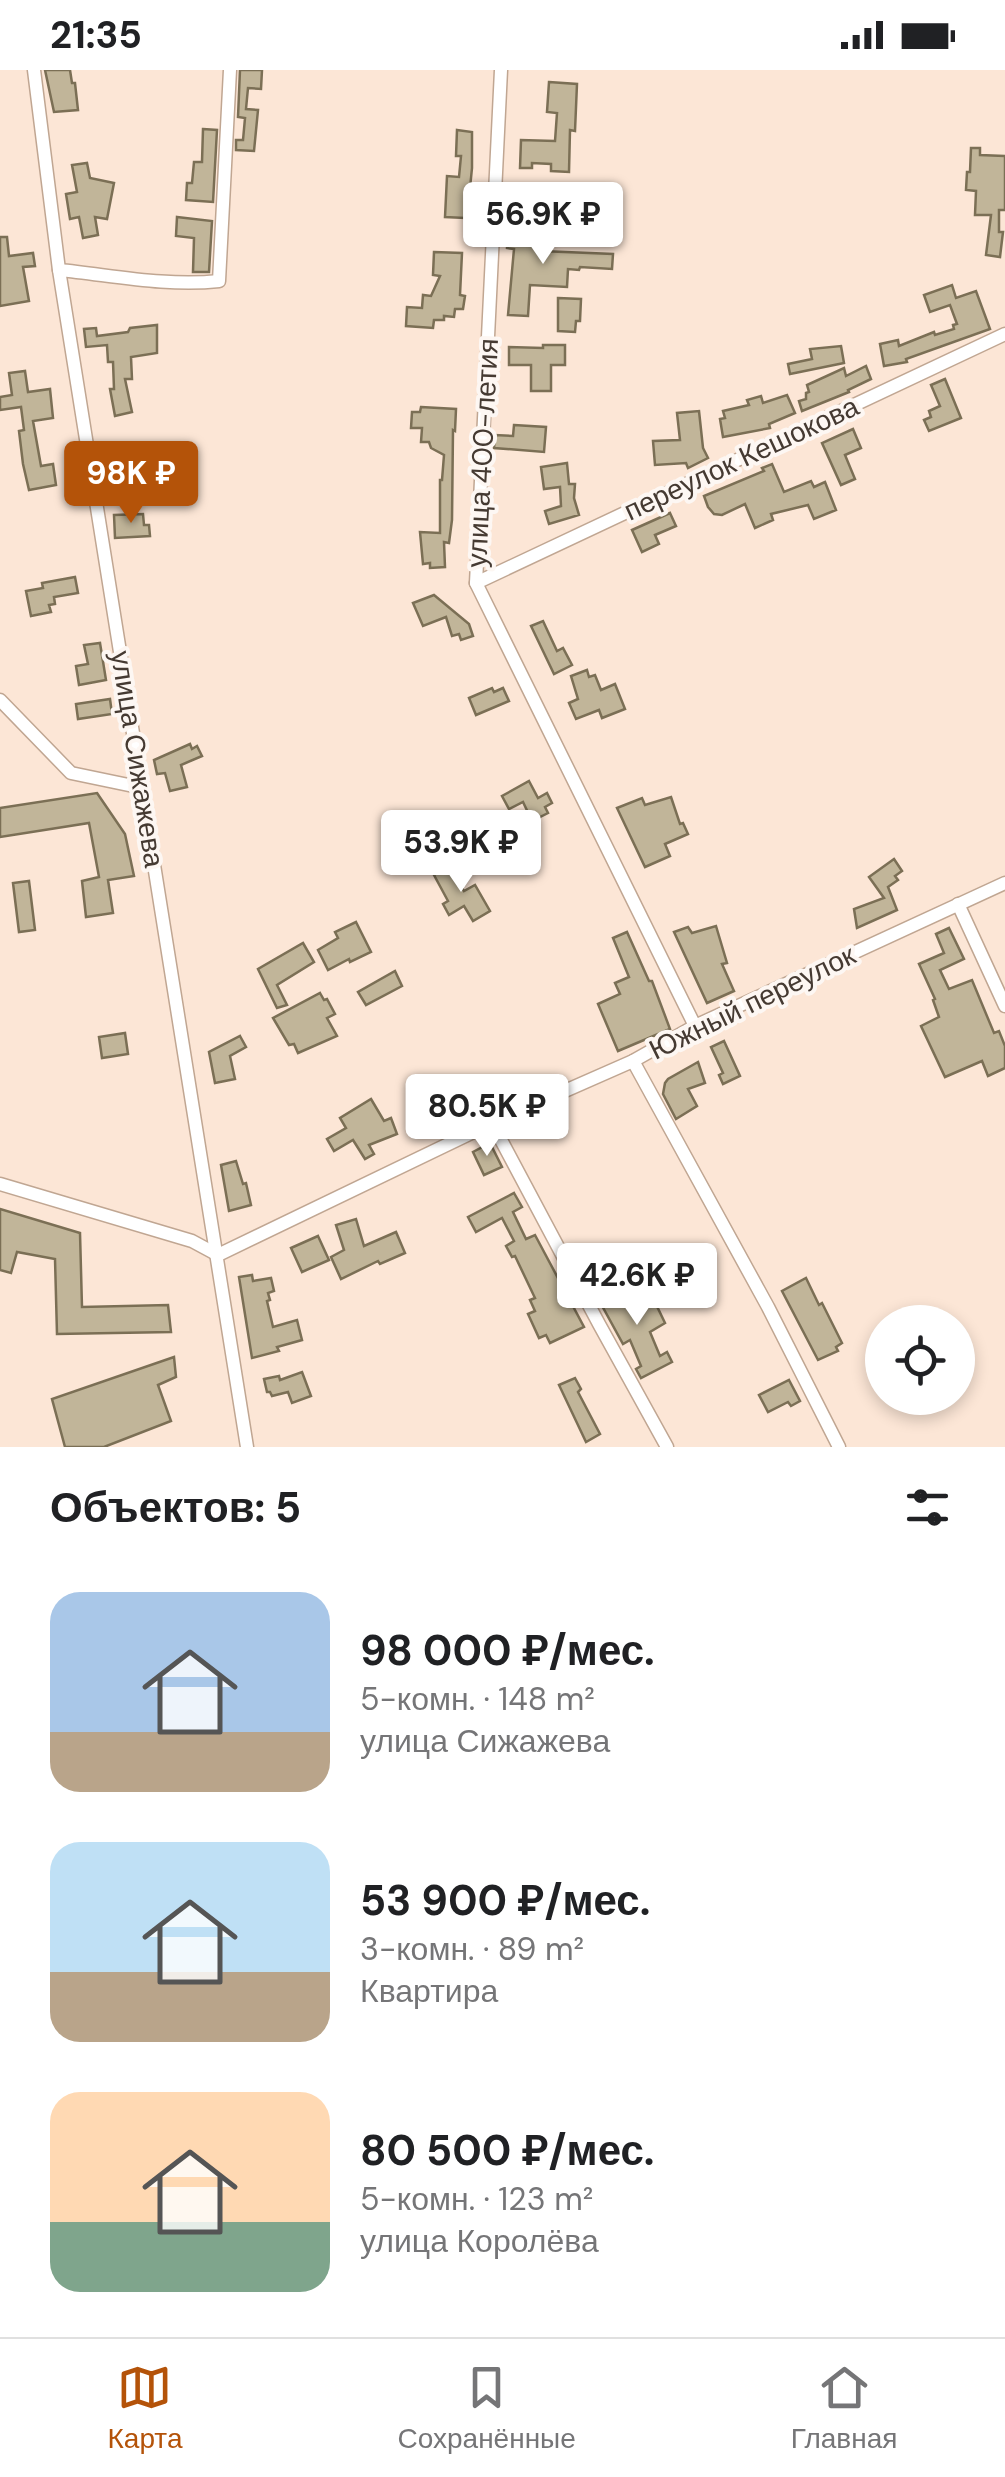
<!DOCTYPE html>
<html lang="ru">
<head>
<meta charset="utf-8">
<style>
  :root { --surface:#fff; --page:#f6f6f6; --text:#202124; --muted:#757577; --line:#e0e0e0; --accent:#b45309 }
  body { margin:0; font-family:"DM Sans",sans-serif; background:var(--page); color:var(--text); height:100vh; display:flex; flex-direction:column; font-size:38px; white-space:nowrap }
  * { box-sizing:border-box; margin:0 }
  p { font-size:32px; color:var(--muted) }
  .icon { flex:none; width:55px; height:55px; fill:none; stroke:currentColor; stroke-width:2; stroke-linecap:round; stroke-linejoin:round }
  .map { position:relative; height:1377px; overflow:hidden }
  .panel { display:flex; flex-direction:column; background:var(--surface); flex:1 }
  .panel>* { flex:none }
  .tools { position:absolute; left:865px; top:1235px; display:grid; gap:20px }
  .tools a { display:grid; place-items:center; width:110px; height:110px; border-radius:50%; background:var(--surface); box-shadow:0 5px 15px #0003; font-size:50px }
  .price { position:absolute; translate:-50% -85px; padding:0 22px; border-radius:10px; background:#fff; color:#222; font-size:32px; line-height:65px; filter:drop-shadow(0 2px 5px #0008) }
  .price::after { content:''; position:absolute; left:50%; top:60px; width:30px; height:22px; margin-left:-15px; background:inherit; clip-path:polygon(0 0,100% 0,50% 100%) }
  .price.current { background:var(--accent); color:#fff }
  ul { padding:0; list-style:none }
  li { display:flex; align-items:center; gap:30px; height:250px; padding:0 50px }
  li span { display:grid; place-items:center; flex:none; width:280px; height:200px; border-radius:30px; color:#555 }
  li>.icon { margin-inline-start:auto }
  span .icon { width:120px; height:120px; fill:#fffc; stroke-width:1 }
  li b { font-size:42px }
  h2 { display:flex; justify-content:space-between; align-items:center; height:120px; padding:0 50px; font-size:42px }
  .status { display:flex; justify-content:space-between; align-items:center; height:70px; padding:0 50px; background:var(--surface); direction:ltr }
  .status svg { height:28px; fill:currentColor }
  .menu { display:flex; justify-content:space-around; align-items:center; height:140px; border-top:2px solid var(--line); background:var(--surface); font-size:28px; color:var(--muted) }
  .menu a { display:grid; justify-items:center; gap:5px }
  .menu .current { color:var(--accent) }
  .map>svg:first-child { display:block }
  .building { fill:#c1b599; stroke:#7b6f55; stroke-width:2.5 }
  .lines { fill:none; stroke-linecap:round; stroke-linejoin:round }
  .minor-casing { stroke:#c0a692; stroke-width:15 }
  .minor { stroke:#fff; stroke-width:12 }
  .labels { text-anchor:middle; stroke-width:8; stroke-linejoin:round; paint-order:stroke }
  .street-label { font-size:28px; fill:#453a32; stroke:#fdf7f3 }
</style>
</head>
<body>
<div class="status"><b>21:35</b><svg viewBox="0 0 49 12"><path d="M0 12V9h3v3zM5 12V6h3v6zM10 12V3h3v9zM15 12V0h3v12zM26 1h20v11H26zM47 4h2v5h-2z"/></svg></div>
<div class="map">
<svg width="1005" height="1377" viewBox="0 0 1005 1377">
  <rect width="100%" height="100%" fill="#fce6d6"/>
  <!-- building -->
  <g class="building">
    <path d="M45 0H70L72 13H75L78 40 54 42Z"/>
    <path d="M240 0H262L261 19 248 18 246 39 258 40 254 81 236 80V70H243L245 48 238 47Z"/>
    <path d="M549 12 577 14 575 61 570 60 569 102 551 101V94L532 93V98H520L521 70 555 71 557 43 547 42Z"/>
    <path d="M203 59 217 60 213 132 186 130 187 113H192L194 92H202Z"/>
    <path d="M457 60 472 62V98L470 118H466L465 148 445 147 447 106 459 107 461 86H456Z"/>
    <path d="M971 78H980V85L1005 86V140H999V162H1003L1000 187 986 185 991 145H975L976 121 966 120 967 102H970Z"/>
    <path d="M87 93 90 108 114 113 107 149 95 147 98 165 83 168 79 147 70 149 66 124 77 122 72 95Z"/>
    <path d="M518 119 573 120 572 149 546 148V132L517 131Z"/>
    <path d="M177 147 212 151 209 202H193L194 168 176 166Z"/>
    <path d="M508 159 542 161 541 181 613 184 612 199 580 197 579 200 568 199 567 217 530 215 528 246 508 245 514 179 507 178Z"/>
    <path d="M0 167H7L9 186 33 183 35 196 23 197 29 231 0 236Z"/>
    <path d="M434 182 462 183 460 225 465 226 463 239H455L454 247 444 246V250H434L433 258 406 256 407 237 422 238 423 225 431 226 440 206 433 205Z"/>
    <path d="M952 215 956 228 976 221 990 259 906 289 907 292 884 296 880 274 898 270 899 276 934 262 935 265 954 259 953 255 957 254 950 235 930 242 924 225Z"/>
    <path d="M558 228 581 229 580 251H576L575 262 558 261Z"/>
    <path d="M157 255V283L131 287 132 309H125L132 342 115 346 110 319H114L113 292H108L107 275 86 277 84 259 96 258 97 266 128 262 130 258Z"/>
    <path d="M543 275H565V295H551V321H531V295H509V277L543 278Z"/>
    <path d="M841 276 844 293 790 304 788 294 812 289 810 279Z"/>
    <path d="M866 296 871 309 848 320 849 322 802 341 799 331 806 329V323L809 322 807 315 844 298 846 306Z"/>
    <path d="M25 301 28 322 50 319 53 348 33 351 41 396 53 394 56 415 29 420 23 394 19 361 24 360 21 337 0 340V327L12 325 9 303Z"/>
    <path d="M945 309 961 348 929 361 924 350 931 347 929 341 940 336 931 315Z"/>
    <path d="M787 325 795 343 769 354 770 358 723 367 720 349 725 348 723 341 749 335 747 330 761 326 763 333Z"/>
    <path d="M421 337 456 339 455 361 453 360 452 450 449 473 444 472 445 497 430 498V493L423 494 420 462 440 463V410H442L444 385 431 378 429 372H421L422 358H411L412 342H420Z"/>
    <path d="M699 341 703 378 708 388 688 398 686 393 655 395 653 371 680 370 677 343Z"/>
    <path d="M514 355 546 357 544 382 494 378 495 365 513 366Z"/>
    <path d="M853 359 861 378 845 385 855 409 841 415 822 373Z"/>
    <path d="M567 393 569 414H575L574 428 579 445 549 454 545 441 561 436 560 417 544 419 541 397Z"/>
    <path d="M772 394 784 422 811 411 814 417 825 412 836 440 814 449 808 435 771 444 773 450 755 458 745 434 722 445 714 444 708 437 704 426 764 401 762 398Z"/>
    <path d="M670 443 676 456 655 465 659 474 642 482 632 460Z"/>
    <path d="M143 444 144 455H149L150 466 115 468 114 445Z"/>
    <path d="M75 507 78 523 54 527 55 534 49 535 51 542 31 546 26 521 43 518 42 513Z"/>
    <path d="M434 525 469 554 473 566 461 570 459 564 452 566 446 547 423 556 413 533Z"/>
    <path d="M543 551 557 581 563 578 572 595 554 604 531 556Z"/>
    <path d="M100 573 106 610 79 615 76 596 88 594 84 575Z"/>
    <path d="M587 600 589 607 595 605 601 620 615 614 625 639 602 648 599 640 576 649 569 633 578 629 571 606Z"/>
    <path d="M492 618 494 622 503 618 509 631 476 645 469 628Z"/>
    <path d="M110 629 112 644 78 649 76 634Z"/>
    <path d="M190 674 192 679 197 676 202 686 181 695 187 717 170 721 165 703 157 704 154 690Z"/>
    <path d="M529 711 538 728 547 723 552 733 545 737 548 743 532 751 523 732 509 739 502 726Z"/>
    <path d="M97 723 125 764 134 806 108 810 113 843 86 847 82 811 99 807 89 753 0 767V738Z"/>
    <path d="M671 727 680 754 683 753 688 764 665 774 670 786 645 797 617 738 642 728 645 735Z"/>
    <path d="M894 789 902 801 895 806 898 810 888 817 897 840 857 858 854 839 884 828 869 807Z"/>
    <path d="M450 796 464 821 475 815 490 841 473 851 464 836 449 845 443 834 448 831 434 805Z"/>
    <path d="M29 811 35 860 19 862 13 813Z"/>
    <path d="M356 852 371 882 350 892 349 889 328 900 318 880 338 868 335 862Z"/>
    <path d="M716 856 727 893 722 894 734 921 707 933 674 862 688 857 692 863Z"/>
    <path d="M949 858 964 889 940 900 949 919 972 910 994 963 999 961 1005 976V998L988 1006 982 991 945 1007 921 956 939 947 933 930 935 929 919 894 944 883 936 864Z"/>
    <path d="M627 862 649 911H652L670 959 618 981 598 934 620 924 615 913 629 907 613 868Z"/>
    <path d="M303 873 314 892 277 915 287 935 277 938 258 899Z"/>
    <path d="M395 901 402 916 366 935 358 922Z"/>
    <path d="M320 923 324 930 327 929 335 944 327 948 337 966 298 983 294 974 289 975 273 948Z"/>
    <path d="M125 963 128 984 102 988 99 967Z"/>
    <path d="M240 966 246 977 230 986 235 1009 215 1013 209 982Z"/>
    <path d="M724 971 740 1006 723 1014 719 1005 723 1003 711 977Z"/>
    <path d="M698 992 705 1013 688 1019 697 1036 676 1049 663 1024 665 1013 668 1009Z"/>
    <path d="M460 1016 467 1031 442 1043 446 1050 432 1058 417 1030 431 1022 434 1028Z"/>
    <path d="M371 1029 384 1051 391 1048 397 1064 369 1075 374 1084 365 1089 353 1070 334 1081 327 1069 346 1058 340 1048Z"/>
    <path d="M490 1073 502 1097 484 1105 473 1082Z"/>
    <path d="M236 1091 243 1114 246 1113 251 1135 229 1141 221 1095Z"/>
    <path d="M514 1123 522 1137 513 1142 526 1169 535 1165 584 1257 550 1273 546 1265 539 1268 528 1244 535 1241 530 1230 535 1228 515 1186 512 1187 506 1176 514 1171 502 1148 476 1162 468 1147Z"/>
    <path d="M0 1139 80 1163 82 1237 168 1235 171 1262 57 1264 55 1189 17 1182 11 1203 0 1200Z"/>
    <path d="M356 1149 364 1176 396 1162 405 1183 380 1194 378 1191 341 1209 331 1187 344 1180 336 1155Z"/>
    <path d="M318 1166 329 1190 302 1202 291 1178Z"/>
    <path d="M252 1205 253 1211 271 1208 274 1221 268 1223 270 1230 267 1231 273 1257 297 1250 302 1270 277 1277 279 1281 252 1288 239 1207Z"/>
    <path d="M806 1208 819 1235 822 1233 842 1273 836 1277 838 1281 818 1290 782 1221Z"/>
    <path d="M630 1217 637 1231 651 1224 665 1253 650 1262 660 1286 667 1282 672 1292 641 1308 636 1299 641 1296 630 1270 623 1274 600 1232Z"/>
    <path d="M174 1287 176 1307 158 1315 171 1351 104 1377H65L52 1329Z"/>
    <path d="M302 1302 311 1326 292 1333 288 1322 272 1326 270 1322H267L264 1309 279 1306 280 1310Z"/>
    <path d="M575 1308 581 1319 578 1322 600 1364 586 1372 559 1315Z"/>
    <path d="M789 1310 800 1331 791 1336 788 1332 768 1342 759 1325Z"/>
  </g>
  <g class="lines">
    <defs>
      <g id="minor">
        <path d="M34 0 59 200 247 1377"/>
        <path d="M501 0 476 513 695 956"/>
        <path d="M59 200C111 205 167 217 219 211L230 0"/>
        <path d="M476 513 1005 264"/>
        <path d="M0 630 71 703 143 718"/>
        <path d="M958 834 1005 936"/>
        <path d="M633 991 768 1237 839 1377"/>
        <path d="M492 1053 599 1254 667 1377"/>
        <path d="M0 1114 192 1171 218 1185 492 1053 633 991 695 956 1005 813"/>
      </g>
    </defs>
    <!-- minor casing -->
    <use href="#minor" class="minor-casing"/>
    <!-- minor -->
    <use href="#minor" class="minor"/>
  </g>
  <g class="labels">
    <!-- street labels -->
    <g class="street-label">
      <text transform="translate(482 383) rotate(-87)" y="10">улица 400-летия</text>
      <text transform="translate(741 388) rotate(-25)" y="10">переулок Кешокова</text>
      <text transform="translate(138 689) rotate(81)" y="10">улица Сижажева</text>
      <text transform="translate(752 932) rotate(-26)" y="10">Южный переулок</text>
    </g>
  </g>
</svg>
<div class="tools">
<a><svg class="icon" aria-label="locate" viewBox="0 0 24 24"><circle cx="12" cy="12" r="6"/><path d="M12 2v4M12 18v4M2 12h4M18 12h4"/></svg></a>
</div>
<b class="price" style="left:543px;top:197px">56.9K ₽</b>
<b class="price current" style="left:131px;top:456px">98K ₽</b>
<b class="price" style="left:461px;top:825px">53.9K ₽</b>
<b class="price" style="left:487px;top:1089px">80.5K ₽</b>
<b class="price" style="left:637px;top:1258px">42.6K ₽</b>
</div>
<section class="panel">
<h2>Объектов: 5<svg class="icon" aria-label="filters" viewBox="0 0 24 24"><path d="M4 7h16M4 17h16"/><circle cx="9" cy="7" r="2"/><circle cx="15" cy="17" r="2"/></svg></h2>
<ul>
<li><span style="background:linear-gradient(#a9c7e8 70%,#b9a48a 0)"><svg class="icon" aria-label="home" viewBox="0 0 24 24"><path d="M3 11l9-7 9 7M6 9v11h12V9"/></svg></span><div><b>98 000 ₽/мес.</b><p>5-комн. · 148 m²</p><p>улица Сижажева</p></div></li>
<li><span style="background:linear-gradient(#bfe0f5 65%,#b9a48a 0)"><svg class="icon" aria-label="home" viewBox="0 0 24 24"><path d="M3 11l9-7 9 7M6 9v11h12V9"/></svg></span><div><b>53 900 ₽/мес.</b><p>3-комн. · 89 m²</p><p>Квартира</p></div></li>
<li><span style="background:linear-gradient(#ffd9b3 65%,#7fa58c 0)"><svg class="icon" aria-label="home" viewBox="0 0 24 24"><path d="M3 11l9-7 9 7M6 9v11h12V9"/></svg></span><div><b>80 500 ₽/мес.</b><p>5-комн. · 123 m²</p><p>улица Королёва</p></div></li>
</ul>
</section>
<nav class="menu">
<a class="current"><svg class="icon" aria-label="map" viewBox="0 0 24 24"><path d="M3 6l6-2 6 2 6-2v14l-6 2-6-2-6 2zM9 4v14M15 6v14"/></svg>Карта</a>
<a><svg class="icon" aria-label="saved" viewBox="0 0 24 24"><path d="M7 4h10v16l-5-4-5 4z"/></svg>Сохранённые</a>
<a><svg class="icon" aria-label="home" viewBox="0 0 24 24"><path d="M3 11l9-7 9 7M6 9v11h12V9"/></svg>Главная</a>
</nav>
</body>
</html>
